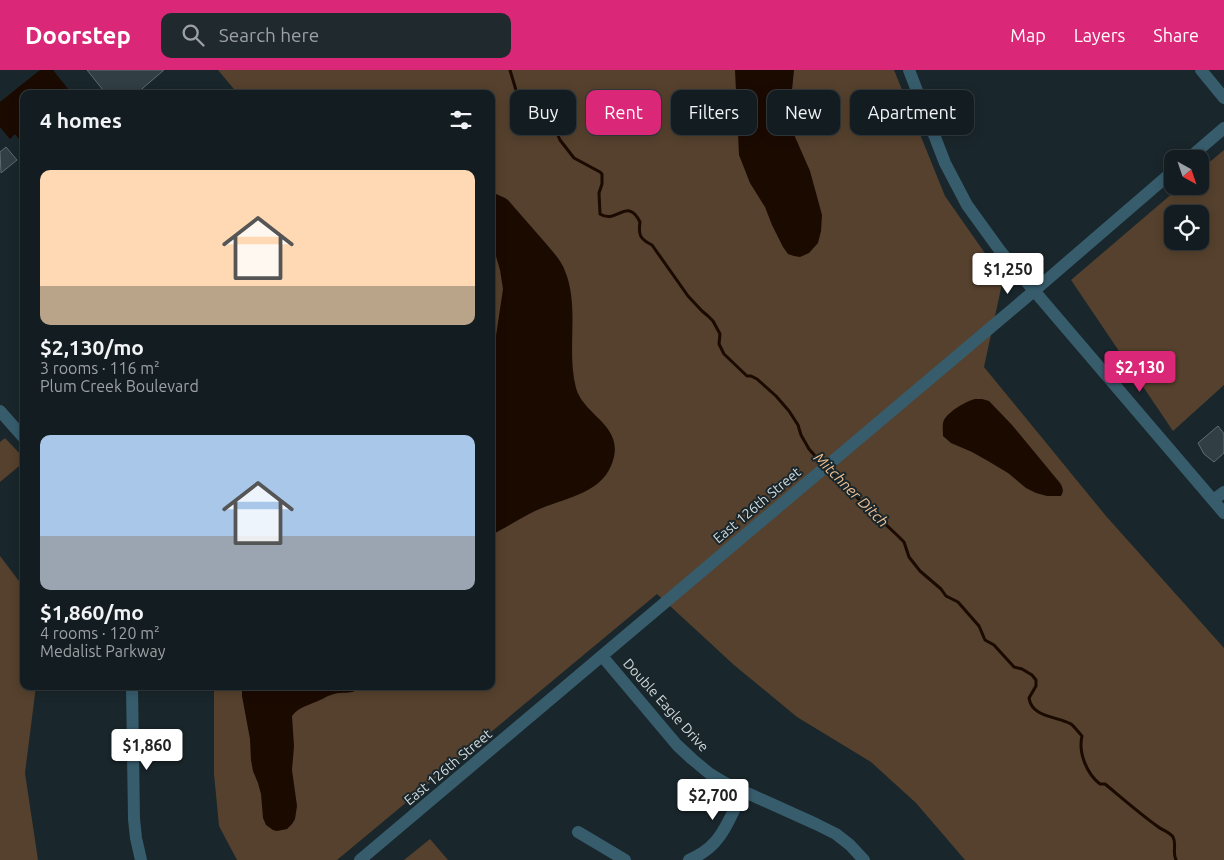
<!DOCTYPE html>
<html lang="en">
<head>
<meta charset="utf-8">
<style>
  :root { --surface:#131c20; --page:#20292d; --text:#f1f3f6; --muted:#9da1a5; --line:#323a3e; --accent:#db2777 }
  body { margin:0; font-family:Ubuntu,sans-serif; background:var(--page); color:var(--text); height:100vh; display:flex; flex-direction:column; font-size:19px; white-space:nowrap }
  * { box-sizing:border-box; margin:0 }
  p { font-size:16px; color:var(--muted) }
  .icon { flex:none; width:28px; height:28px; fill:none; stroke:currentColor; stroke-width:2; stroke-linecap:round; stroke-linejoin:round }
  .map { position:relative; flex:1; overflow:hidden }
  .panel { position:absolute; left:20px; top:20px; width:475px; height:600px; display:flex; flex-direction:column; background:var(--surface); border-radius:10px; box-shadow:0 2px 12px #0003,0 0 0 1px var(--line) }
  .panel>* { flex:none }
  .top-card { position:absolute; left:510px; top:20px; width:475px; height:45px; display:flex; gap:10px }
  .needle { width:32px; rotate:140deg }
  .fabs { position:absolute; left:1164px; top:80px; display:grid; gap:10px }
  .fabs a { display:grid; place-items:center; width:45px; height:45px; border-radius:10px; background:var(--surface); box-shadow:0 2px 12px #0003,0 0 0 1px var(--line); font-size:25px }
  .price { position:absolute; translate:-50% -42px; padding:0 11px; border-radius:5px; background:#fff; color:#222; font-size:16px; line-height:32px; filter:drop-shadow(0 1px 2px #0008) }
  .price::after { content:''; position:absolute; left:50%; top:30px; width:15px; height:11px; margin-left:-8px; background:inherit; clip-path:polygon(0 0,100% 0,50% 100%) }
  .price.current { background:var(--accent); color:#fff }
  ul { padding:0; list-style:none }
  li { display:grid; align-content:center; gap:10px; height:265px; padding:0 20px }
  li span { display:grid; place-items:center; height:155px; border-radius:10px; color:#555 }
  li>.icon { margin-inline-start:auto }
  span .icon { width:90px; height:90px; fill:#fffc; stroke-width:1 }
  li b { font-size:21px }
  h2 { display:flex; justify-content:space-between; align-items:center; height:60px; padding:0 20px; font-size:21px }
  .tag { padding:0 18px; border-radius:10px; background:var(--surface); box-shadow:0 2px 12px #0003,0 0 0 1px var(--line); font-size:18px; line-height:45px }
  .tag.current { background:var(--accent); color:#fff }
  header { display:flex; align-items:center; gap:30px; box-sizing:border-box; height:70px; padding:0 25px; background:var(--accent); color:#fff }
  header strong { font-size:24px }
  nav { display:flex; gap:28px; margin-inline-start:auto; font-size:18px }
  .search { width:350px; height:45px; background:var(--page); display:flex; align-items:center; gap:12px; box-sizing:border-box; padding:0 18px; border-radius:10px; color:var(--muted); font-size:19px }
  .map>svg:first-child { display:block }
  .green { fill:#55412d; fill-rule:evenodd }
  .water { fill:#1b0a00 }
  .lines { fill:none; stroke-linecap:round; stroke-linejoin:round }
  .stream { stroke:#1b0a00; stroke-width:3 }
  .building { fill:#313e44; stroke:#5f6d73 }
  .minor { stroke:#375d6d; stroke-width:12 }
  .labels { text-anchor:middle; stroke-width:4; stroke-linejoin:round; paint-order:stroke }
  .street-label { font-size:14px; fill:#d2dadd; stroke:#19262b }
  .water-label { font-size:15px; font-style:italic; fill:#f2c193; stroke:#19262b }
</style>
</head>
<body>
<header>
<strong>Doorstep</strong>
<div class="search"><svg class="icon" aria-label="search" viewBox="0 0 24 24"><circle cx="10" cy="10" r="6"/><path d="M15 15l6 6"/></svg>Search here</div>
<nav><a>Map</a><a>Layers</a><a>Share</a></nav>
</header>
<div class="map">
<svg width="1224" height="790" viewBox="0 0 1224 790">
  <rect width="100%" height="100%" fill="#19262b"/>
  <!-- green -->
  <g class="green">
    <path d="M218 0H894L945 126 1003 209 984 297 1106 446 1224 578V790H965L916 733 871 692 797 647 734 595 657 524 337 790H237L219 756 214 704V616H491V24H238Z"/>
    <path d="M1224 80V315L1173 361 1071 210 1181 116H1200V100ZM1172 144H1200V171H1172Z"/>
    <path d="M5 368 24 388V392L0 412V372Z"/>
    <path d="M0 486 22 515 24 521V616H36L25 703 38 790H0Z"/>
    <path d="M430 769 448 790H404Z"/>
  </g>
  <!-- water -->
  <g class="water">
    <path d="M40 0H53L72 24H24V75L15 64 10 69 0 57V32Z"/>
    <path d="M735 0H794L791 30 792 60 810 101 822 145 821 161 818 173 809 183 800 187 794 186 788 184 783 177 772 155 765 137 750 113 739 85Z"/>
    <path d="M496 124 505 128 508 130C521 145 535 161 548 176 554 183 562 192 565 201 580 238 566 279 576 318 584 347 628 356 611 396 599 425 560 429 535 441 520 448 506 458 491 465V299L503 219 500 200 491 169V125Z"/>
    <path d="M975 329H982L989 331 1012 355 1060 413C1063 418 1064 421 1061 426H1047L1036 423 1026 418 1008 403 988 391 972 382 951 373 943 366C943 363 942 353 944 350 948 342 966 331 975 329Z"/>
    <path d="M242 616H361C352 627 342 620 331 625 327 626 323 629 320 630 310 635 298 637 292 646L294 676 292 700 297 736 295 749 292 754 287 759 277 761 273 760 266 755 263 748 261 724 258 713 253 701 251 690 250 669 242 626Z"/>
  </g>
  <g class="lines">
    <!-- stream -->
    <g class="stream">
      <path d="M510 0 516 20 532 48 535 50 553 54 560 70 574 88 600 102 602 104V114L599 123 600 144C617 155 627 126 640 152 638 165 640 169 652 175L688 226 702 241 708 246 713 251 720 264 719 274 724 284 747 306H751L757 309 776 326 789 341 798 355 801 365 809 379 823 395"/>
      <path d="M827 399 898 466 904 472 909 487 920 501 941 519 946 526 958 532 979 556 985 570 994 575 1014 597 1022 599 1032 605 1036 610V616L1029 628C1032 648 1057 646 1071 654 1075 657 1078 662 1082 666 1078 683 1087 704 1100 714H1105C1122 728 1139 743 1157 756 1162 760 1170 762 1173 767 1177 774 1172 782 1176 790"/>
    </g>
  </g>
  <!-- building -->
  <g class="building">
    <path d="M87 0H164L136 24H98L103 20Z"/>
    <path d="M6 77 17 90 1 103 0 82Z"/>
    <path d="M1218 356 1224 364V383L1214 392 1204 384 1198 373Z"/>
  </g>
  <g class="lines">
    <!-- minor -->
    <g class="minor">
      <path d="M909 0 945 93 967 135 1001 182 1224 443"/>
      <path d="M1201 0 1224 28"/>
      <path d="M1188 89 1224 58"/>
      <path d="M0 341 24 368"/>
      <path d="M1213 430 1224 422"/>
      <path d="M602 586 677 675 692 689 710 704 725 713 816 754 836 764 850 775 864 790"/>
      <path d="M132 616 134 749 136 768 141 790"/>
      <path d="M578 762 625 790"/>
      <path d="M360 790 1034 221 1172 102"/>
      <path d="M689 790C698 786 708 780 715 772 727 759 735 737 743 721"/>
    </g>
  </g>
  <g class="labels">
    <!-- street labels -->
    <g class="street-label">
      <text transform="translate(757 435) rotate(-40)" y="5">East 126th Street</text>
      <text transform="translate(666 635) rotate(48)" y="5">Double Eagle Drive</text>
      <text transform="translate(448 697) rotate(-40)" y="5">East 126th Street</text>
    </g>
    <!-- water labels -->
    <g class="water-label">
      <text transform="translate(851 420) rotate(45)" y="5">Mitchner Ditch</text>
    </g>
  </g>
</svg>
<div class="fabs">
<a><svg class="needle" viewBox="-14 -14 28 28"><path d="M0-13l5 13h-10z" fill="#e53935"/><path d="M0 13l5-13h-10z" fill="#9da1a5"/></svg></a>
<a><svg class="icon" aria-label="locate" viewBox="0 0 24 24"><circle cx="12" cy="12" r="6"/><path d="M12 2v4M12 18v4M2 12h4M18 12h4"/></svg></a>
</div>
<b class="price" style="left:1008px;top:225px">$1,250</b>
<b class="price current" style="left:1140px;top:323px">$2,130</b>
<b class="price" style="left:147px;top:701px">$1,860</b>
<b class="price" style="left:713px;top:751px">$2,700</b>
<div class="top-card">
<a class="tag">Buy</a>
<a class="tag current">Rent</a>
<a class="tag">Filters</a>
<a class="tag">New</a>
<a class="tag">Apartment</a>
</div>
<section class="panel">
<h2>4 homes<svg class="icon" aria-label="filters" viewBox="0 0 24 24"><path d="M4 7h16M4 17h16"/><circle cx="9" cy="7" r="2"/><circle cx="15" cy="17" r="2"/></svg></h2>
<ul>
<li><span style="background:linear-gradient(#ffd9b3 75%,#b9a48a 0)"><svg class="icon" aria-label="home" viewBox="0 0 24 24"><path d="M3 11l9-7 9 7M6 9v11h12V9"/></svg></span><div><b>$2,130/mo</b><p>3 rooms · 116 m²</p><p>Plum Creek Boulevard</p></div></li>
<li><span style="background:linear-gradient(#a9c7e8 65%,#9aa5b1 0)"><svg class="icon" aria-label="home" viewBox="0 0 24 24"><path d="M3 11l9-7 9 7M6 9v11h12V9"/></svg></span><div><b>$1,860/mo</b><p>4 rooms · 120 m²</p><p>Medalist Parkway</p></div></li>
</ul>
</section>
</div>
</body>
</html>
